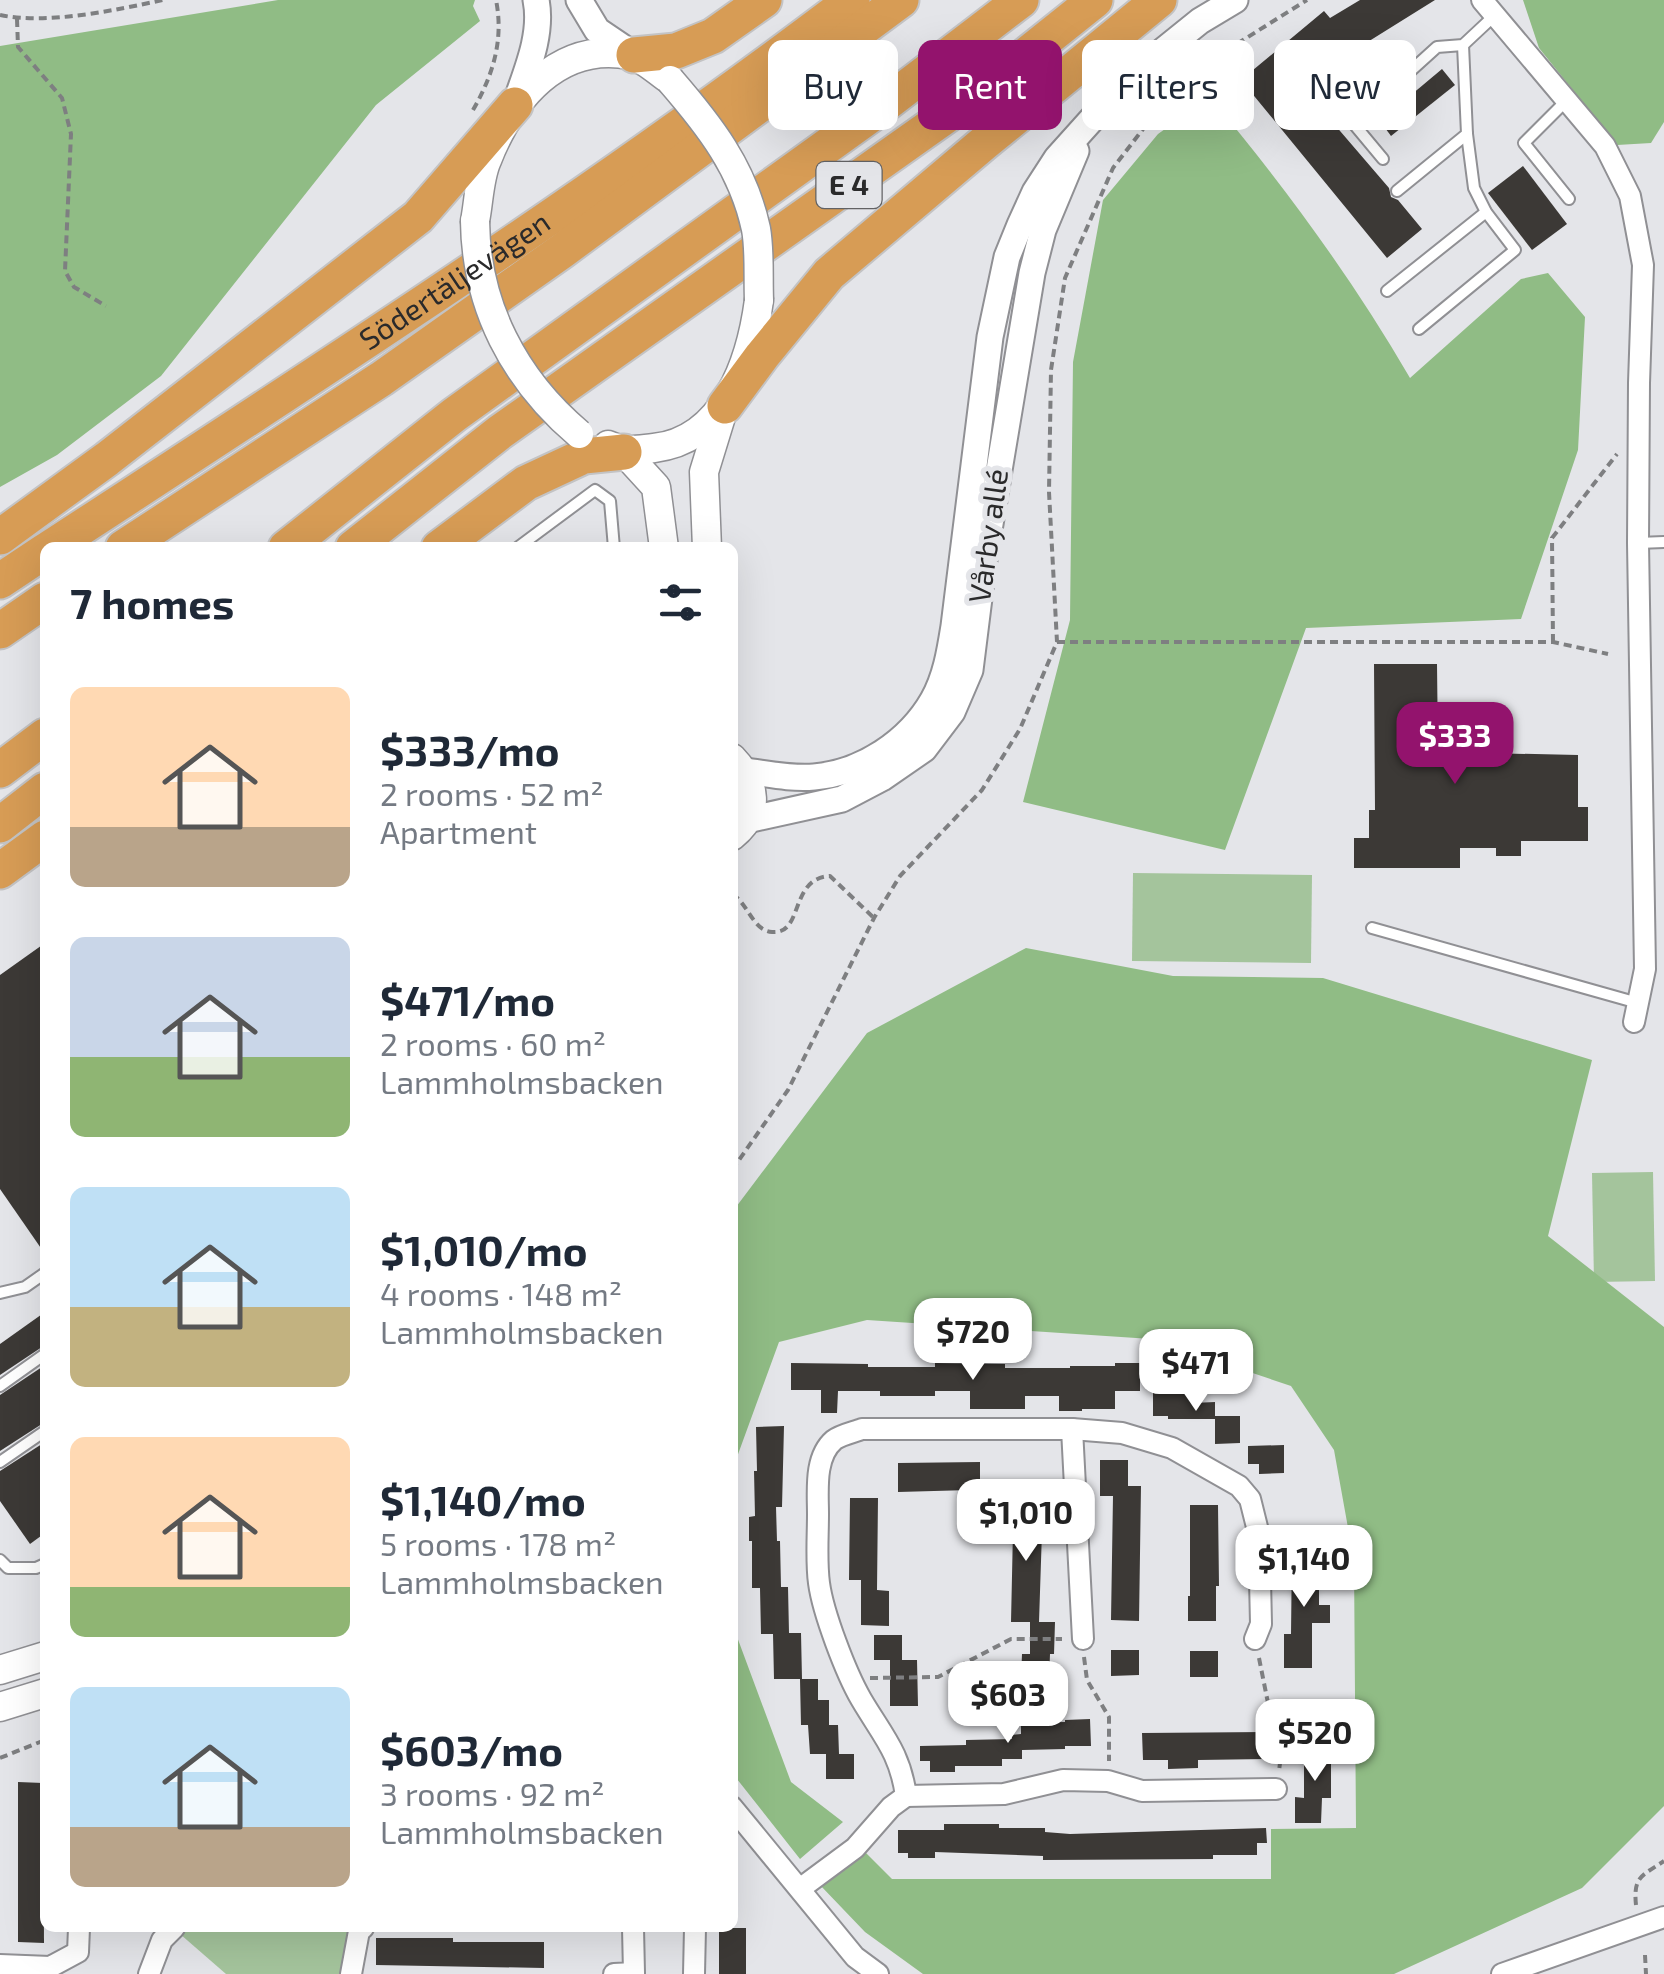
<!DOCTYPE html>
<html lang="en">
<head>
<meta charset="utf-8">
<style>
  :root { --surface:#fff; --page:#f2f2f3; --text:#1f2937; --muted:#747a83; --accent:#93136d }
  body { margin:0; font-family:"Exo 2",sans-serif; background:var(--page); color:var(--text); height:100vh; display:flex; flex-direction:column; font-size:38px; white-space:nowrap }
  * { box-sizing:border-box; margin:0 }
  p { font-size:32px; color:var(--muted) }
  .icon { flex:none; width:55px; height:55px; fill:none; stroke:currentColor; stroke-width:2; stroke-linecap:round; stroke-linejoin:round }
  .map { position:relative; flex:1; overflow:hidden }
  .drawer { position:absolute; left:40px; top:542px; width:698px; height:1390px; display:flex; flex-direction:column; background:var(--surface); border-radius:15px; box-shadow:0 10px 40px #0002 }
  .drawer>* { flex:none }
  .hud { position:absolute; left:768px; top:40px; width:745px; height:90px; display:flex; gap:20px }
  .price { position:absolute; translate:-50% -85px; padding:0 22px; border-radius:20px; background:#fff; color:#222; font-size:32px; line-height:65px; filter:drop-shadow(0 2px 5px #0008) }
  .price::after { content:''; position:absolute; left:50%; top:60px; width:30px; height:22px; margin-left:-15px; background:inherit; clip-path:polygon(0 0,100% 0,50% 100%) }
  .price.active { background:var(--accent); color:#fff }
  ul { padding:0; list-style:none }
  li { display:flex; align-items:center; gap:30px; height:250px; padding:0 30px }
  li span { display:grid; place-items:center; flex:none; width:280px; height:200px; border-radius:15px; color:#555 }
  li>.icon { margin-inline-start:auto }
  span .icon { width:120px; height:120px; fill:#fffc; stroke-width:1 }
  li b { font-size:42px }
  h2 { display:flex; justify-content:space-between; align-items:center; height:120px; padding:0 30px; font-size:42px }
  .tag { padding:0 35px; border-radius:15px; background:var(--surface); box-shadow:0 10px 40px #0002; font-size:35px; line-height:90px }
  .tag.active { background:var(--accent); color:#fff }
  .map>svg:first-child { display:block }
  .green { fill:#a4c49c }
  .forest { fill:#90bc85 }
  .building { fill:#3c3936 }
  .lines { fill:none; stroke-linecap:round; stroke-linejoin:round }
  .service-casing { stroke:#909094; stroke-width:14 }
  .minor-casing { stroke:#909094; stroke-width:24 }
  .tertiary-casing { stroke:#909094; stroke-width:29 }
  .secondary-casing { stroke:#909094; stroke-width:31 }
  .motorway-casing { stroke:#c3c3c4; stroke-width:39 }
  .path { stroke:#7e7f81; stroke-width:4; stroke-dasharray:8 5; stroke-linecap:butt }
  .service { stroke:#fff; stroke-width:10 }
  .minor { stroke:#fff; stroke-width:20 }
  .tertiary { stroke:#fff; stroke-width:25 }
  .secondary { stroke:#fff; stroke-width:28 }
  .motorway { stroke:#d79c55; stroke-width:35 }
  .secondary-bridge-casing { stroke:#909094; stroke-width:31; stroke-linecap:butt }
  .secondary-bridge { stroke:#fff; stroke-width:28 }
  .labels { text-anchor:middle; stroke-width:10; stroke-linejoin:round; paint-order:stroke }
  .shield { fill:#e4e5e9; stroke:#626264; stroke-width:2.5 }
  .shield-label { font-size:28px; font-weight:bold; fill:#2a2a2b }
  .street-label { font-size:30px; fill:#2a2a2b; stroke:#e4e5e9 }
</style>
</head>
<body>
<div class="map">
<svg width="1664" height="1974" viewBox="0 0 1664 1974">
  <rect width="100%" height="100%" fill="#e4e5e9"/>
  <!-- green -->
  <g class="green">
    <path d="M1133 873 1312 875 1311 963 1132 961Z"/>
    <path d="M1653 1172 1655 1281 1594 1282 1592 1173Z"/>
    <path d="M186 1928H356L342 1974H226L180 1934Z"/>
  </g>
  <!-- forest -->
  <g class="forest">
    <path d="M278 0H475L473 6 480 21 376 105 161 376 57 455 0 487V46Z"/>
    <path d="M1523 0H1664V122L1651 143 1617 145 1539 48Z"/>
    <path d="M1210 97C1284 186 1352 278 1410 378L1521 279 1548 273 1585 317 1578 450 1521 619 1306 628 1225 850 1023 802 1070 620 1073 362 1103 200 1158 134Z"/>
    <path d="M1026 948 1173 976 1323 978 1592 1060 1548 1236 1664 1327V1806L1582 1888 1394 1974H923L865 1932 820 1885 866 1853 892 1879H1271V1829L1356 1828 1354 1561 1334 1450 1291 1386 1151 1339 867 1320 779 1342 733 1468V1211L867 1033Z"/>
    <path d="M733 1626 791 1782 843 1822 800 1859 733 1774Z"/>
  </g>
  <!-- building -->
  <g class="building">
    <path d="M1360 0H1435L1358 48 1363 53 1310 96 1389 188 1391 197 1398 200 1422 229 1387 258 1241 80 1324 11 1330 18Z"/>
    <path d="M1442 69 1455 85 1391 136 1380 121Z"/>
    <path d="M1523 166 1567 224 1532 250 1488 193Z"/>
    <path d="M1374 664H1437L1438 752 1578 755V807H1588V841H1521V856H1496V848H1460V868H1354V838H1369V810H1375Z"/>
    <path d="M45 943V1254L0 1189V975Z"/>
    <path d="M45 1312V1345L0 1375V1344Z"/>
    <path d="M791 1363 868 1364V1367H935V1363L1005 1364V1368H1070V1366H1115V1363H1140V1391H1115V1409H1082V1411H1059V1396H1025V1409H970V1391H935V1396H880V1391H838L837 1413H821V1390H791Z"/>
    <path d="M45 1365V1422L0 1451V1395Z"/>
    <path d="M1153 1391H1193V1403L1215 1402V1416H1240V1443L1215 1444V1419H1168V1416H1153Z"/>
    <path d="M784 1426 782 1507H776L777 1541H780L781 1587H788L789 1633H801L802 1679H774L773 1634H761L760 1588H752V1541H749V1517L755 1516 754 1471H757L756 1427Z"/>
    <path d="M45 1442V1533L30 1544 0 1501V1471Z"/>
    <path d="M1284 1445V1473L1259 1474V1464H1248V1446Z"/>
    <path d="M1100 1460H1128V1486H1141L1139 1621 1111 1620 1113 1496H1100Z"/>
    <path d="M980 1462V1486H970V1490L898 1492V1463Z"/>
    <path d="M850 1498H878L877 1590 889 1591V1626L861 1625V1580H849Z"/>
    <path d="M1011 1505 1039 1506 1038 1531H1042L1039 1622H1011L1013 1530H1010Z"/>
    <path d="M1190 1505H1218L1219 1586H1216V1621H1188V1596H1190Z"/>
    <path d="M1292 1551 1319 1552V1605H1330V1623H1312V1668H1284V1634H1291Z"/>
    <path d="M1030 1622H1055L1054 1654H1050L1049 1680 1021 1679 1022 1654H1030Z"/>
    <path d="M874 1635H902V1660H917L918 1706H890V1660H874Z"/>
    <path d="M1111 1650H1139V1675L1111 1676Z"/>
    <rect x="1190" y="1651" width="28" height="26"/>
    <path d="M800 1679H818V1700H829V1725H838L839 1754H854V1779H826V1754H810L808 1725H801Z"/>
    <path d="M1090 1719 1091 1746H1065V1749L1022 1750V1759H1002V1766H955V1772H930V1761H920V1746L966 1745V1740L1012 1739V1735L1021 1734V1723L1065 1722V1720Z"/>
    <path d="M1265 1732 1266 1759 1198 1760V1768L1168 1769V1760H1143L1142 1733Z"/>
    <path d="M1304 1745H1331V1798H1322L1321 1823H1295V1797L1304 1798Z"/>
    <path d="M18 1782 43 1783 44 1943 18 1942Z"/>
    <path d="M944 1824H999V1828H1045V1832L1070 1834 1266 1828 1267 1843H1257V1855H1213V1859L1043 1860V1856L935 1852V1858H908V1853H898V1830H944Z"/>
    <rect x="719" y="1928" width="27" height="46"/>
    <path d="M376 1938H453V1942H544V1968L376 1965Z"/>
  </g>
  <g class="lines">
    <defs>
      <g id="service">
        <path d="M1566 101 1524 143 1569 199"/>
        <path d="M1383 159 1353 123 1437 47 1463 45 1494 16"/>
        <path d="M1397 191 1467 134 1463 45"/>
        <path d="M1387 291 1486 212"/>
        <path d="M1419 329 1515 250 1486 212 1474 188 1467 134"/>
        <path d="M1638 543 1664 542"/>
        <path d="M517 548 595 490 610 501 614 548"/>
        <path d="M1372 928 1638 1003"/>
        <path d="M0 1293 25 1287 45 1273"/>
        <path d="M0 1386 45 1354"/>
        <path d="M0 1462 45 1431"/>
        <path d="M0 1560 8 1568H36L45 1564"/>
      </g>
      <g id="minor">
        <path d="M1482 0 1605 146 1630 196 1643 265 1639 383 1638 543 1645 969 1634 1022"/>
        <path d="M1072 1429 1083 1639"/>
        <path d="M906 1796 1004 1794 1063 1780 1108 1781 1142 1791 1276 1789"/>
        <path d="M732 1807 855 1957 878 1974"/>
        <path d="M801 1888 855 1848 891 1807 906 1796C900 1752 882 1735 861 1699 846 1673 823 1613 819 1583 816 1561 818 1536 818 1514 818 1491 814 1457 834 1440 840 1435 854 1432 862 1429H1072L1122 1433 1172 1448 1239 1486 1250 1499 1259 1535 1261 1624 1255 1639"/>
        <path d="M0 1965 50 1967 78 1952 79 1928"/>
        <path d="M149 1974 162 1940 174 1928"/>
        <path d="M351 1974 359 1931 363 1928"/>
        <path d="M614 1974 634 1973 633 1928"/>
        <path d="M694 1974 695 1928"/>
        <path d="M1502 1974 1664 1917"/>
      </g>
      <g id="tertiary">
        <path d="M579 0 597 30 634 55"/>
        <path d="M515 105C526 72 543 35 536 0"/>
        <path d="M745 771C768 774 791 779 814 777 862 773 909 742 933 700 946 677 950 651 954 626L990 337 1007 257 1020 225 1035 192 1057 158 1128 79 1200 21 1235 0"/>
        <path d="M747 820 842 799 882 778 924 749 952 712 970 670 983 566 1032 273 1043 230 1076 151"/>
      </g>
      <g id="secondary">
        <path d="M475 221C479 201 479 178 487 160 511 99 558 41 630 55 644 58 658 72 670 80"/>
        <path d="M608 445C626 453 635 450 654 448 725 440 751 361 759 300"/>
        <path d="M624 452 656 487 664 548"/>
        <path d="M707 548 704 472 724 407"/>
        <path d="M732 758C756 783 761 813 732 836"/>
        <path d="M0 1670 45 1656"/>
        <path d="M0 1707 45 1693"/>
      </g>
      <g id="motorway">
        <path d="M634 55 676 51 713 36 764 0"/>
        <path d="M725 406 762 356 829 274 984 143 1159 0"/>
        <path d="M0 537 107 459 418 217 515 105"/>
        <path id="s1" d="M50 548C321 371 594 196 852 0"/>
        <path d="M123 548 381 379 562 251 901 0"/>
        <path d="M286 548 454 415 876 111 1021 0"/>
        <path d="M353 548 500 432 981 91 1095 0"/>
        <path d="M439 548 526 483 584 456 624 452"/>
        <path d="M0 581 45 551"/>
        <path d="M0 631 45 600"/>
        <path d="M0 770 45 736"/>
        <path d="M0 825 45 790"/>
        <path d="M0 871 45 838"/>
      </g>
    </defs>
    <!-- service casing -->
    <use href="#service" class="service-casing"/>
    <!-- minor casing -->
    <use href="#minor" class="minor-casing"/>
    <!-- tertiary casing -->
    <use href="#tertiary" class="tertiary-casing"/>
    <!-- secondary casing -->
    <use href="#secondary" class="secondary-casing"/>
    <!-- motorway casing -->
    <use href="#motorway" class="motorway-casing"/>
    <!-- path -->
    <g class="path">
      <path d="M0 15C47 25 116 10 163 0"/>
      <path d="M17 19 18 47 62 98 71 134 65 271 74 287 106 306"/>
      <path d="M473 110C493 75 504 40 496 0"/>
      <path d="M1057 642H1553L1608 654"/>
      <path d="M1553 642 1552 538 1617 454"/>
      <path d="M732 894C748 903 753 931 772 932 804 935 789 878 830 876L874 918"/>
      <path d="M732 1170 788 1090 874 918 900 876 982 790 1020 729 1057 642 1049 492 1051 370 1065 278 1113 168 1153 116 1208 62 1307 0"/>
      <path d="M1084 1657 1087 1680 1109 1717V1761"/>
      <path d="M1259 1658 1280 1763 1279 1771"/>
      <path d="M870 1678 938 1677 1011 1639H1062"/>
      <path d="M0 1758 45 1740"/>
      <path d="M1636 1905C1633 1876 1642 1876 1664 1861"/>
      <path d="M1645 1955 1646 1974"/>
    </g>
    <!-- service -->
    <use href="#service" class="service"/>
    <!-- minor -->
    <use href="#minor" class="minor"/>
    <!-- tertiary -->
    <use href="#tertiary" class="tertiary"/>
    <!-- secondary -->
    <use href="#secondary" class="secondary"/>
    <!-- motorway -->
    <use href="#motorway" class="motorway"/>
    <defs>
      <g id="secondary-bridge">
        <path d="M670 80C709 125 743 168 756 229 760 251 758 277 759 300"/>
        <path d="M475 221C476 306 514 379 579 434"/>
      </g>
    </defs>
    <!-- secondary-bridge casing -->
    <use href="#secondary-bridge" class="secondary-bridge-casing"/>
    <!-- secondary-bridge -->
    <use href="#secondary-bridge" class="secondary-bridge"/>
  </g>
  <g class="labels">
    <!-- shield labels -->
    <rect class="shield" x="816.5" y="162" width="65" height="46" rx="8"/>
    <g class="shield-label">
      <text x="849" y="195">E 4</text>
    </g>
    <!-- street labels -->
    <g class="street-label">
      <text dy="10" stroke="none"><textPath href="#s1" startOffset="485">Södertäljevägen</textPath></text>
      <text transform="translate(989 536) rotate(-82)" y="10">Vårby allé</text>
    </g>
  </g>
</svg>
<b class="price active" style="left:1455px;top:787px">$333</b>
<b class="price" style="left:973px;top:1383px">$720</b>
<b class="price" style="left:1196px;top:1414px">$471</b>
<b class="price" style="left:1026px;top:1564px">$1,010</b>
<b class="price" style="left:1304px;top:1610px">$1,140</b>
<b class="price" style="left:1008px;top:1746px">$603</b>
<b class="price" style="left:1315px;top:1784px">$520</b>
<div class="hud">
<a class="tag">Buy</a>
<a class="tag active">Rent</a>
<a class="tag">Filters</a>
<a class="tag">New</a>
</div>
<section class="drawer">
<h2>7 homes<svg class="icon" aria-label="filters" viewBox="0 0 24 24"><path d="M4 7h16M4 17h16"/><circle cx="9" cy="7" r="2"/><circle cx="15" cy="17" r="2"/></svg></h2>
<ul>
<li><span style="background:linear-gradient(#ffd9b3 70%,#b9a48a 0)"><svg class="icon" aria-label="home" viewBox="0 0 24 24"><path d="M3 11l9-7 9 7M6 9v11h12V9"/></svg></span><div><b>$333/mo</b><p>2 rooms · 52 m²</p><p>Apartment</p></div></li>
<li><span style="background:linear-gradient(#c9d6e8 60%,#8fb573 0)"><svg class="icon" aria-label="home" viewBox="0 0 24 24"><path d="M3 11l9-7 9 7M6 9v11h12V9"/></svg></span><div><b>$471/mo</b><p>2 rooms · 60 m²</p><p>Lammholmsbacken</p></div></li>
<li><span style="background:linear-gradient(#bfe0f5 60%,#c2b280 0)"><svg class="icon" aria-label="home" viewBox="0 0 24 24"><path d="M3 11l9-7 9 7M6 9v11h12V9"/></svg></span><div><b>$1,010/mo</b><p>4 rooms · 148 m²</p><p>Lammholmsbacken</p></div></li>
<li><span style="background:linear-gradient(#ffd9b3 75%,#8fb573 0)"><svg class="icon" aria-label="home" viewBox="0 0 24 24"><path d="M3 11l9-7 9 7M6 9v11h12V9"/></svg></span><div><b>$1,140/mo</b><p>5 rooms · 178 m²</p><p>Lammholmsbacken</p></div></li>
<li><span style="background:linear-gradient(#bfe0f5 70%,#b9a48a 0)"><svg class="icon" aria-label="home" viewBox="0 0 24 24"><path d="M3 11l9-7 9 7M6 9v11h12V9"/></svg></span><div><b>$603/mo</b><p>3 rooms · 92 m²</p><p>Lammholmsbacken</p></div></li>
</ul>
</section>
</div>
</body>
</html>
